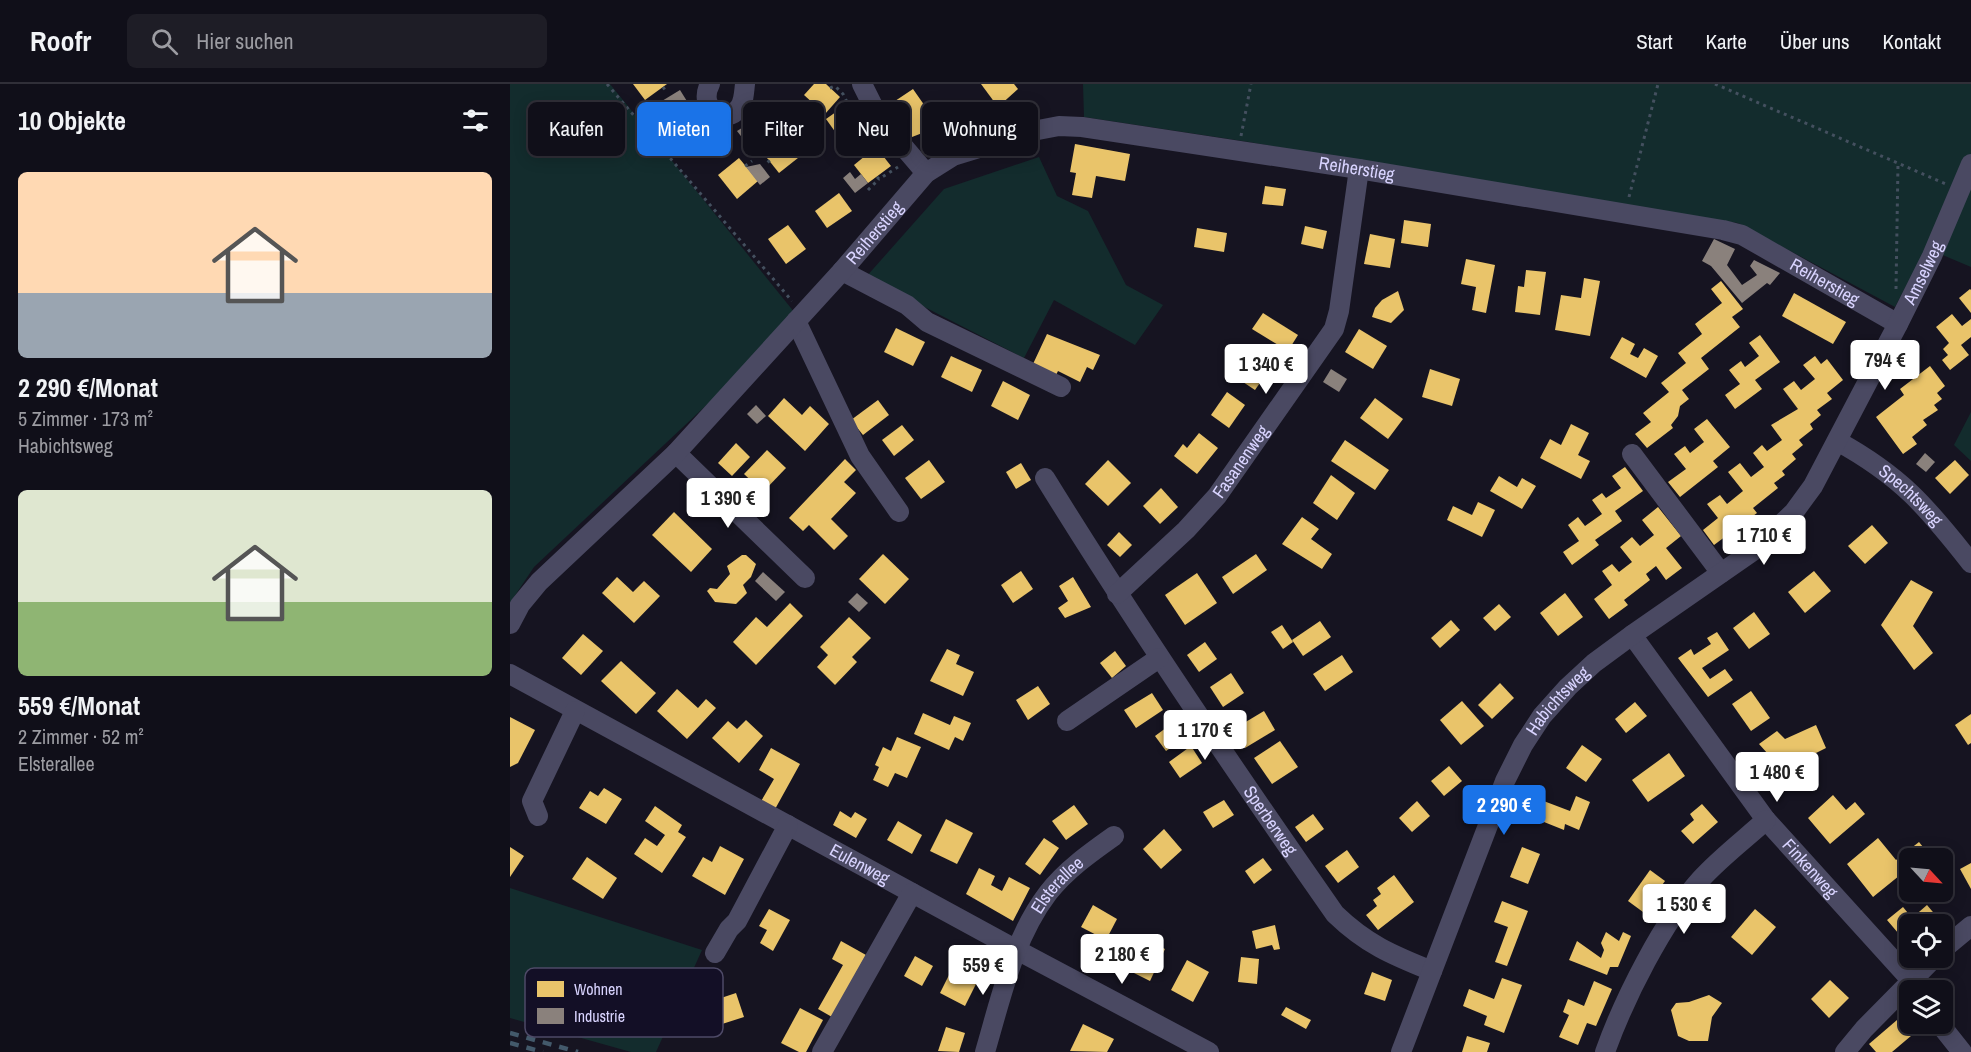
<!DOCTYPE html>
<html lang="de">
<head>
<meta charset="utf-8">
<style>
  :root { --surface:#100f19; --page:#1e1d26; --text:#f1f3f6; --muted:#9c9ca2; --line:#302f38; --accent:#1a73e8 }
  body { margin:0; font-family:"Archivo Narrow",sans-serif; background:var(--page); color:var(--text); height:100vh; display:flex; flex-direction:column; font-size:22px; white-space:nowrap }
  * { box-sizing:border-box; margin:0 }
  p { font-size:20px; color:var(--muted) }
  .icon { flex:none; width:33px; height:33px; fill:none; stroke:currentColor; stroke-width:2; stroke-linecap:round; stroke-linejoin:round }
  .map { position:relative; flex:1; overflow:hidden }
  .panel { display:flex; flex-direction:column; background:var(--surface); width:510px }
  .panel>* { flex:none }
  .banner { position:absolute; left:18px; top:18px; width:570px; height:54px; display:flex; gap:12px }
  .needle { width:39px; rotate:116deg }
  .tools { position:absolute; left:1389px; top:764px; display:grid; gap:12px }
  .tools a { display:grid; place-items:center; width:54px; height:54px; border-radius:9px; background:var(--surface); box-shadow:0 3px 15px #0003,0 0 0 2px var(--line); font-size:30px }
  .price { position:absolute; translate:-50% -51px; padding:0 14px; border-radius:6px; background:#fff; color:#222; font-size:20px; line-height:39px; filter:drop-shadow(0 2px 3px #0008) }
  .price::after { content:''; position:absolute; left:50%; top:36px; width:18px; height:14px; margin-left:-9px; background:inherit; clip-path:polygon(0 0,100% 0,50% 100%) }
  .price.selected { background:var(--accent); color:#fff }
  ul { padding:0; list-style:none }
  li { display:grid; align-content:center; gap:12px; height:318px; padding:0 18px }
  li span { display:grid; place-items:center; height:186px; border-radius:9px; color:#555 }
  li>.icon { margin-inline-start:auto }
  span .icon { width:108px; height:108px; fill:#fffc; stroke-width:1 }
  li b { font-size:26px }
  h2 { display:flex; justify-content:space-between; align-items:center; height:72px; padding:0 18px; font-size:26px }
  .tag { padding:0 21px; border-radius:9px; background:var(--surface); box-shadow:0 3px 15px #0003,0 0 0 2px var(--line); font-size:21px; line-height:54px }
  .tag.selected { background:var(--accent); color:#fff }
  header { display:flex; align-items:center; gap:36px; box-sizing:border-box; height:84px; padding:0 30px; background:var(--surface); border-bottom:2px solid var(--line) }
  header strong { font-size:28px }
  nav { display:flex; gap:33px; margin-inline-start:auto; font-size:21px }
  .search { width:420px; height:54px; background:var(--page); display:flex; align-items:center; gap:15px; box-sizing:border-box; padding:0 21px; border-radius:9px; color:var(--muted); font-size:22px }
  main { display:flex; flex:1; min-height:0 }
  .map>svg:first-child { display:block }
  .green { fill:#132c2d }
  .homes { fill:#e9c46a }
  .industry { fill:#8a817c }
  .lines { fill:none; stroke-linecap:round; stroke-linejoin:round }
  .path { stroke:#44505f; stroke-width:3; stroke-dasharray:3 4.5; stroke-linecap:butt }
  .minor { stroke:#4a4962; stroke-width:20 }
  .rail { stroke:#43596b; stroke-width:4.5; stroke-dasharray:9 8; stroke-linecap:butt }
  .labels { text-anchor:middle; stroke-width:6; stroke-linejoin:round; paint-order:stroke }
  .street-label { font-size:18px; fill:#d9d4ff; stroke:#130f26 }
  .key { fill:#130f26; stroke:#4e4a67; stroke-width:1.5 }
  .key-label { font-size:16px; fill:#d9d4ff }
</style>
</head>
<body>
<header>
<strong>Roofr</strong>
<div class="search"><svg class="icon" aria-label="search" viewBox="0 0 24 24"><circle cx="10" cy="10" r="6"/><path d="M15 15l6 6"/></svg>Hier suchen</div>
<nav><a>Start</a><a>Karte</a><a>Über uns</a><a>Kontakt</a></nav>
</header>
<main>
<section class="panel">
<h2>10 Objekte<svg class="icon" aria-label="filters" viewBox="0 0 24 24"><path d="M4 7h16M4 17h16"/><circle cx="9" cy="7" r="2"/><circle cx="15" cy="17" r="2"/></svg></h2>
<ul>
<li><span style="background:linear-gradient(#ffd9b3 65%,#9aa5b1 0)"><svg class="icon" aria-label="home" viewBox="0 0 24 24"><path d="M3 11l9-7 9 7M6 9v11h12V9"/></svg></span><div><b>2 290 €/Monat</b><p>5 Zimmer · 173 m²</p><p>Habichtsweg</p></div></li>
<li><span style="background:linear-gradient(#dfe7d0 60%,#8fb573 0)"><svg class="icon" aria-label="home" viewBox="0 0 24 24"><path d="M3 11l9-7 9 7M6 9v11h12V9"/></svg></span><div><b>559 €/Monat</b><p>2 Zimmer · 52 m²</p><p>Elsterallee</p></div></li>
</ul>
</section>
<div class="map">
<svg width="1461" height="968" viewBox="0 0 1461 968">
  <rect width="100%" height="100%" fill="#161421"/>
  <!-- green -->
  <g class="green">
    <path d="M0 0H100L289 234 24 483 0 519Z"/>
    <path d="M573 0H1461V183L1416 164 1385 223 1228 139 1076 118 739 58 574 33Z"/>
    <path d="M529 73 547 112 578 127 616 201 653 221 625 261 544 216 514 274 356 193 434 105Z"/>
    <path d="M1461 328V377L1444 361Z"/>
    <path d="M0 804 192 866 146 968H121L0 934Z"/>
  </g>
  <!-- homes -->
  <g class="homes">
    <path d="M123 0H157L135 16Z"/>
    <path d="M304 0H316L330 13 315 30 294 11Z"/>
    <path d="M471 0H504L508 5 488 23Z"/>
    <path d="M403 5 417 25 439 17 446 36 402 53 394 37 397 35 385 17Z"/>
    <path d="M333 23 343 37 326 49 316 35Z"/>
    <path d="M277 50 293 70 269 89 253 69Z"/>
    <path d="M565 60 620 70 615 97 586 92 582 114 562 111 566 89 560 88Z"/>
    <path d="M366 63 381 82 358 99 344 81Z"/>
    <path d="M229 74 248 97 227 115 208 91Z"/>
    <path d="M755 102 776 105 773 122 752 120Z"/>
    <path d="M329 109 342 127 317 144 305 127Z"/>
    <path d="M894 136 921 140 918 163 891 159Z"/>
    <path d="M278 141 296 165 276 180 258 155Z"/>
    <path d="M795 142 817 147 813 165 791 160Z"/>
    <path d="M687 144 717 149 714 168 684 163Z"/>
    <path d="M860 150 885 155 880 184 854 180Z"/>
    <path d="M956 175 985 181 976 229 962 226 966 203 951 200Z"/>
    <path d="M1016 186 1036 188 1030 231 1005 228 1008 202 1014 203Z"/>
    <path d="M1074 194 1090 197 1080 252 1045 246 1051 211 1071 214Z"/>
    <path d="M1211 197 1233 225 1222 233 1230 243 1191 274 1199 285 1172 306 1179 315 1170 322 1168 332 1161 341 1163 344 1137 364 1125 350 1141 338 1133 329 1159 308 1151 299 1176 279 1168 269 1192 250 1185 240 1212 219 1201 205Z"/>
    <path d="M1460 205 1461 206V229L1449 214Z"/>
    <path d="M888 207 894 226 881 239 862 233 865 224 872 216Z"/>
    <path d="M1284 209 1336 238 1323 260 1272 232Z"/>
    <path d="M753 229 788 251 778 267 742 245Z"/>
    <path d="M1442 230 1452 242 1461 235V253L1451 261 1459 271 1440 286 1432 276 1438 271 1433 265 1439 259 1426 243Z"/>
    <path d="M386 244 415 258 403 282 374 268Z"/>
    <path d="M849 245 877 262 863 285 835 268Z"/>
    <path d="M537 250 590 271 583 286 577 283 570 298 548 287 546 291 523 280Z"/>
    <path d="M1250 251 1270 278 1245 296 1252 305 1225 325 1215 311 1230 300 1219 286 1231 277 1235 283 1249 272 1239 259Z"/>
    <path d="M1112 253 1125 260 1120 270 1128 274 1134 264 1148 272 1136 294 1100 274Z"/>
    <path d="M737 266 761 283 745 306 721 290Z"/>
    <path d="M441 272 472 286 462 308 431 293Z"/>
    <path d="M1305 272 1311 280 1317 275 1333 296 1317 309 1322 315 1307 326 1311 331 1300 340 1303 345 1289 356 1293 361 1282 370 1286 375 1272 387 1275 391 1264 399 1268 404 1243 424 1247 429 1204 461 1193 446 1208 434 1197 420 1210 411 1217 420 1233 407 1218 388 1230 379 1241 393 1254 383 1243 369 1252 361 1257 367 1272 356 1261 341 1288 325 1273 305 1284 297 1291 306 1305 295 1293 281Z"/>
    <path d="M1420 282 1435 302 1427 309 1432 315 1424 321 1428 326 1413 336 1417 341 1402 353 1407 360 1393 370 1366 333 1394 311 1390 305Z"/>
    <path d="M920 285 950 295 942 322 912 313Z"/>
    <path d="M493 297 520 311 508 336 481 322Z"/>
    <path d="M717 308 735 321 719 344 701 331Z"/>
    <path d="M274 314 292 331 300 322 319 340 295 367 258 332Z"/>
    <path d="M865 314 893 335 878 355 850 334Z"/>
    <path d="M368 316 379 331 353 351 341 336Z"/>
    <path d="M1197 335 1220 363 1203 377 1208 383 1170 413 1158 398 1176 385 1164 370 1175 362 1180 369 1194 358 1184 345Z"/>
    <path d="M1061 340 1079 349 1068 371 1080 377 1071 395 1030 374 1040 355 1051 361Z"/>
    <path d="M392 341 404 356 384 372 372 356Z"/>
    <path d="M689 349 708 364 687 390 664 372 673 360 677 364Z"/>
    <path d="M835 356 879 386 865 406 821 377Z"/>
    <path d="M226 359 240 373 222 392 208 379Z"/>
    <path d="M257 366 276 384 253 408 234 390Z"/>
    <path d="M335 375 346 386 334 398 346 409 321 435 338 452 324 466 299 441 293 447 279 434Z"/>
    <path d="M419 376 435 398 411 415 395 394Z"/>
    <path d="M598 376 621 399 598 422 575 400Z"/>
    <path d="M1445 376 1459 391 1440 410 1425 394Z"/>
    <path d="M511 379 521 396 506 405 496 388Z"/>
    <path d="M1115 383 1133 407 1105 427 1112 437 1085 456 1089 461 1062 481 1053 468 1069 457 1058 441 1068 433 1075 442 1092 430 1082 416 1092 409 1096 414 1111 404 1102 392Z"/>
    <path d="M821 391 845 409 827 436 803 419Z"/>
    <path d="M989 392 1007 403 1012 394 1026 402 1012 425 980 407Z"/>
    <path d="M651 404 668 423 650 440 633 422Z"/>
    <path d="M968 418 985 426 972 453 937 436 943 422 962 431Z"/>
    <path d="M1148 423 1171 452 1156 464 1172 484 1156 496 1146 482 1136 490 1140 496 1114 516 1118 521 1099 535 1084 515 1102 501 1092 487 1102 480 1109 488 1122 478 1110 463 1122 453 1130 462 1144 451 1132 436Z"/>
    <path d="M164 428 202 465 181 488 142 451Z"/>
    <path d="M792 433 809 445 801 455 822 470 812 485 772 460Z"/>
    <path d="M1362 441 1378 459 1355 480 1338 462Z"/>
    <path d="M609 448 622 461 610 473 597 461Z"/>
    <path d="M373 470 399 495 375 520 349 495Z"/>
    <path d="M746 470 757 486 723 510 712 493Z"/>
    <path d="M232 471H236L246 480 241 493 233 501 237 509 226 520 205 518 197 507 200 504 207 505 220 490 217 482Z"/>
    <path d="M511 487 523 505 503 519 491 501Z"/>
    <path d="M1304 487 1321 507 1295 529 1278 508Z"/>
    <path d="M687 489 707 519 675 541 655 511Z"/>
    <path d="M107 493 123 508 134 497 150 512 124 539 92 509Z"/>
    <path d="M563 493 581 523 555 534 548 524 558 517 549 502Z"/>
    <path d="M1401 496 1423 508 1403 542 1423 569 1404 586 1371 541Z"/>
    <path d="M1055 509 1073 533 1048 552 1030 529Z"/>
    <path d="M280 519 293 532 246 581 223 558 246 533 257 543Z"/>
    <path d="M989 520 1001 533 985 547 973 534Z"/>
    <path d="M1244 528 1260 550 1239 565 1223 544Z"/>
    <path d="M339 533 361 554 342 573 347 578 325 601 307 583 318 571 310 563Z"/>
    <path d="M941 536 950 546 930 564 921 554Z"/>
    <path d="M810 537 821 553 793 572 782 556Z"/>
    <path d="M772 541 783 558 773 565 761 548Z"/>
    <path d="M1207 548 1219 566 1192 584 1200 595 1215 585 1223 596 1198 613 1168 574 1181 565 1184 571 1201 560 1197 554Z"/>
    <path d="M73 550 93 567 71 591 52 574Z"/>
    <path d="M695 558 707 575 689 588 677 571Z"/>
    <path d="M437 565 450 571 446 580 464 588 453 612 420 597Z"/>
    <path d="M605 567 616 582 602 594 590 579Z"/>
    <path d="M832 571 843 588 815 607 803 590Z"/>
    <path d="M111 577 146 609 126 630 91 597Z"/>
    <path d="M721 589 734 609 713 623 700 603Z"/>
    <path d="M990 599 1004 614 982 635 968 621Z"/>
    <path d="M528 602 540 620 518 636 506 616Z"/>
    <path d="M167 605 188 624 196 615 206 624 177 655 147 627Z"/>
    <path d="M1241 607 1260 634 1241 647 1222 620Z"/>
    <path d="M642 609 653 626 626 644 614 626Z"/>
    <path d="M952 617 974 642 951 661 930 636Z"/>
    <path d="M1125 618 1137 632 1116 649 1105 635Z"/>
    <path d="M754 627 765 646 735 664 724 645Z"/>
    <path d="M413 629 440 641 444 632 461 639 453 657 445 653 439 666 404 650Z"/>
    <path d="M1461 630V659L1458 661 1445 641Z"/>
    <path d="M0 633 25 646 8 679 0 683Z"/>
    <path d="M236 636 253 652 229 679 202 654 218 637 227 645Z"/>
    <path d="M664 638 675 654 656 667 645 652Z"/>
    <path d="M1306 641 1316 664 1304 670 1306 673 1286 684 1284 681 1275 686 1274 684 1266 690 1255 673 1258 670 1249 660 1267 647 1275 655Z"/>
    <path d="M387 653 411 663 397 694 385 689 378 703 363 696 369 683 365 681 373 663 381 667Z"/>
    <path d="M770 657 788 683 762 700 744 674Z"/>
    <path d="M1072 661 1092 675 1076 698 1056 684Z"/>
    <path d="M681 662 692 679 670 694 659 678Z"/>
    <path d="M261 664 290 680 264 727 250 719 264 695 249 686Z"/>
    <path d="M1159 669 1175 692 1138 718 1122 696Z"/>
    <path d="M939 682 952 697 934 712 921 697Z"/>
    <path d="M94 704 112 715 96 740 69 724 80 707 88 712Z"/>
    <path d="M1323 711 1336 726 1345 718 1355 730 1320 760 1298 734Z"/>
    <path d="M1066 712 1080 718 1069 746 1055 740 1054 746 1024 734 1031 716 1060 727Z"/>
    <path d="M714 716 724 731 703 744 693 728Z"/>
    <path d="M907 717 920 732 902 748 889 734Z"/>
    <path d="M1192 720 1208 738 1183 760 1171 747 1184 736 1180 730Z"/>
    <path d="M564 721 578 740 556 756 542 737Z"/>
    <path d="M145 722 172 741 168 748 176 753 152 789 124 770 135 754 147 762 155 751 135 737Z"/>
    <path d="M330 727 341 734 345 728 357 735 346 754 323 741Z"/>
    <path d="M803 730 814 745 796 758 785 743Z"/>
    <path d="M436 735 463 749 447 780 420 767Z"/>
    <path d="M388 737 412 751 402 770 377 756Z"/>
    <path d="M654 745 672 766 651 785 633 765Z"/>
    <path d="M534 754 549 764 530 791 515 780Z"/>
    <path d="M1368 754 1386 776 1409 758 1417 768 1410 774H1400V783L1363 813 1337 780Z"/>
    <path d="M210 762 234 775 215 811 182 792 193 773 202 778Z"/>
    <path d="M0 763 14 772 0 793Z"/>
    <path d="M1012 763 1030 770 1018 800 1000 793Z"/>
    <path d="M837 766 849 783 828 799 815 782Z"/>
    <path d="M77 773 107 794 93 815 62 795Z"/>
    <path d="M753 774 762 786 744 800 735 787Z"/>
    <path d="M1461 779V805L1450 785Z"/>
    <path d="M469 784 485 792 481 801 492 807 499 793 520 804 503 837 456 810Z"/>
    <path d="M1140 786 1155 797 1133 828 1118 817Z"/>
    <path d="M884 791 904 818 868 846 856 831 867 822 863 816 871 810 867 804Z"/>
    <path d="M992 817 1018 827 997 882 985 878 998 843 984 838Z"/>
    <path d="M583 821 607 835 596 856 571 843Z"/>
    <path d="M1417 821 1433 840H1400V863L1377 836 1393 823 1402 834Z"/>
    <path d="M259 825 280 836 263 867 250 859 257 846 249 842Z"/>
    <path d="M1245 825 1266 843 1242 871 1221 853Z"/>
    <path d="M765 841 770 865 764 866 762 861 746 865 742 847Z"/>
    <path d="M1096 848 1109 857 1113 848 1121 852 1108 883H1100L1097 891 1059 876 1067 857 1091 874 1094 866 1091 859Z"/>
    <path d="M634 854 655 865 640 897 618 886Z"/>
    <path d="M331 857 356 871 322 933 308 925 333 881 322 875Z"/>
    <path d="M405 872 423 882 412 902 394 892Z"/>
    <path d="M731 873 749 875 747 900 728 898Z"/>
    <path d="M677 876 699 888 683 918 661 906Z"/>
    <path d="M459 883 471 890 455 922 430 909 441 887 453 893Z"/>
    <path d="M862 888 882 896 875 917 854 910Z"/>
    <path d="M992 894 1012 901 994 949 974 941 977 932 953 922 959 905 984 915Z"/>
    <path d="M1320 896 1339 914 1319 934 1301 915Z"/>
    <path d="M1084 897 1102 905 1086 942 1077 939 1068 961 1049 953 1059 931 1053 928 1058 915 1074 922Z"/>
    <path d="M226 909 234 933 209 941 202 917Z"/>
    <path d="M1199 911 1212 919 1202 933 1198 957H1179L1168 952 1161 926 1166 919 1179 918Z"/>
    <path d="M776 923 801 936 796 945 771 931Z"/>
    <path d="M290 924 313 936 296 968H289L271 959Z"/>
    <path d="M1394 930 1408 946 1382 968H1366L1359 960Z"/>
    <path d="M573 940 604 955 597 968 560 967Z"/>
    <path d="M436 943 455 949 449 968 428 967Z"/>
    <path d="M957 952 980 959 977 968H952Z"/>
  </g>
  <!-- industry -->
  <g class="industry">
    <path d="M170 6 180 22 158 36 147 20Z"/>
    <path d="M235 42 241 50 234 56 227 47Z"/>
    <path d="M250 80 260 93 250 101 236 83Z"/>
    <path d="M340 88 345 95 351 90 358 99 345 109 333 94Z"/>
    <path d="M1204 155 1225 165 1217 181 1232 201 1247 191 1240 182 1244 176 1270 189 1260 201 1257 199 1232 219 1201 182 1192 177Z"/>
    <path d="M821 285 837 295 829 308 813 298Z"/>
    <path d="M246 321 256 332 247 340 237 330Z"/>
    <path d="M1415 369 1425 378 1416 388 1406 380Z"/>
    <path d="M253 488 275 508 266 517 245 497Z"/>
    <path d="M347 509 358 519 349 528 338 518Z"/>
    <path d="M1274 684 1283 697 1267 709 1257 697Z"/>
  </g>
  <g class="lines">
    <!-- path -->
    <g class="path">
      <path d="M97 0 282 217"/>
      <path d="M1205 0 1436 100"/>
      <path d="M153 3 157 9"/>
      <path d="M320 4 325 2 333 10 342 28"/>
      <path d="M234 40 252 64 251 69 261 80"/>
      <path d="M731 52 741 0"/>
      <path d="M143 54 187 30"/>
      <path d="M235 82 242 77"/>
      <path d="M367 93 369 95 388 83"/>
      <path d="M358 106 369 95"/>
      <path d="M1119 113 1148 0"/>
      <path d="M1386 205 1388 79"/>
    </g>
    <!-- minor -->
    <g class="minor">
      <path d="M200 0C187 24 215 43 229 24 234 18 234 8 235 0"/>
      <path d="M352 0 369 34 416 89"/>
      <path d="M332 187 397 221 417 238 551 303"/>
      <path d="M286 237 350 372 389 428"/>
      <path id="s1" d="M1327 357C1391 392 1417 423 1461 479"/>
      <path d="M166 369 295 494"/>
      <path d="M1122 370 1211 489"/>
      <path id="s2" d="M535 394C627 543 725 687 825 830 856 860 882 871 922 887"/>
      <path id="s3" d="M607 510 676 446 707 412 824 245 829 227 849 85"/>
      <path id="s4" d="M0 540 10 521 29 498 166 369 332 187 416 89 443 72 528 46 549 42 572 43 849 85 1213 146 1232 151 1388 240"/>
      <path id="s5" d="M1122 551 1256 736 1401 896"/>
      <path id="s6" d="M0 590 507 866 699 968"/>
      <path d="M557 637 649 574"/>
      <path d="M28 732 22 717 65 627"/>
      <path d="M1432 866 1461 842"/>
      <path d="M205 869 219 845 227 837 278 741"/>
      <path d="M1429 939 1452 968"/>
      <path d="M312 968 402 809"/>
      <path id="s7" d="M475 968C491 914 503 855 538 809 556 786 580 769 604 752"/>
      <path id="s8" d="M891 968 995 697 1013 661 1032 632 1058 603 1084 579 1122 551 1243 467 1284 428 1303 402 1388 240 1422 172 1461 80"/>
      <path d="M1095 968C1114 915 1153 837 1191 795 1210 774 1235 755 1256 736"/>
      <path d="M1335 968 1354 945 1425 873"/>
    </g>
    <!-- rail -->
    <g class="rail">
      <path d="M0 949 68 968"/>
      <path d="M0 959 33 968"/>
    </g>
  </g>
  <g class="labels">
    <!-- street labels -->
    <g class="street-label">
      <text dy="6" stroke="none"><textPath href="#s4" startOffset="1058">Reiherstieg</textPath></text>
      <text dy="6" stroke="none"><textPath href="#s4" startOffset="536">Reiherstieg</textPath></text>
      <text dy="6" stroke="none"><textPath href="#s8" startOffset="963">Amselweg</textPath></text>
      <text dy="6" stroke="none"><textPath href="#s4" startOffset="1544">Reiherstieg</textPath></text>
      <text dy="6" stroke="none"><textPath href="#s3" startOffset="182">Fasanenweg</textPath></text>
      <text dy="6" stroke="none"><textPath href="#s1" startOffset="92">Spechtsweg</textPath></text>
      <text dy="6" stroke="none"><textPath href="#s8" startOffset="387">Habichtsweg</textPath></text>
      <text dy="6" stroke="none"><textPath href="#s2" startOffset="410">Sperberweg</textPath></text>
      <text dy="6" stroke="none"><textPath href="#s6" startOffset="398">Eulenweg</textPath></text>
      <text dy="6" stroke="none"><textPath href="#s5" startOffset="294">Finkenweg</textPath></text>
      <text dy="6" stroke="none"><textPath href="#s7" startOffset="184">Elsterallee</textPath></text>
    </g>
  </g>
  <!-- legend -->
  <rect x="15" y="884" width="198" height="69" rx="9" class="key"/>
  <rect x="27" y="897" width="27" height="16" fill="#e9c46a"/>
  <rect x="27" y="924" width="27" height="16" fill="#8a817c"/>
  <g class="key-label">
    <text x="64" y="911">Wohnen</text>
    <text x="64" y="938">Industrie</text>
  </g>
</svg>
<div class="tools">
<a><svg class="needle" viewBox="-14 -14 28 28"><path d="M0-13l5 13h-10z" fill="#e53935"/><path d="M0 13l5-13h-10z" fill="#9c9ca2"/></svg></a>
<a><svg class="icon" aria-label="locate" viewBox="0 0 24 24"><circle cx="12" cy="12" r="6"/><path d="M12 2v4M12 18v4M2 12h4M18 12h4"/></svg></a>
<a><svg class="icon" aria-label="layers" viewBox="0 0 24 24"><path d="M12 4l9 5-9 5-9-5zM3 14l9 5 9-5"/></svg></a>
</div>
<b class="price" style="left:1375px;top:307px">794 €</b>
<b class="price" style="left:756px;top:311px">1 340 €</b>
<b class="price" style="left:218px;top:445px">1 390 €</b>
<b class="price" style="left:1254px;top:482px">1 710 €</b>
<b class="price" style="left:695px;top:677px">1 170 €</b>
<b class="price" style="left:1267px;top:719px">1 480 €</b>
<b class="price selected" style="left:994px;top:752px">2 290 €</b>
<b class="price" style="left:1174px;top:851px">1 530 €</b>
<b class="price" style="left:612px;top:901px">2 180 €</b>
<b class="price" style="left:473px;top:912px">559 €</b>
<div class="banner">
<a class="tag">Kaufen</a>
<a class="tag selected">Mieten</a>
<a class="tag">Filter</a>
<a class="tag">Neu</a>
<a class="tag">Wohnung</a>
</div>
</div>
</main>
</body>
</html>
